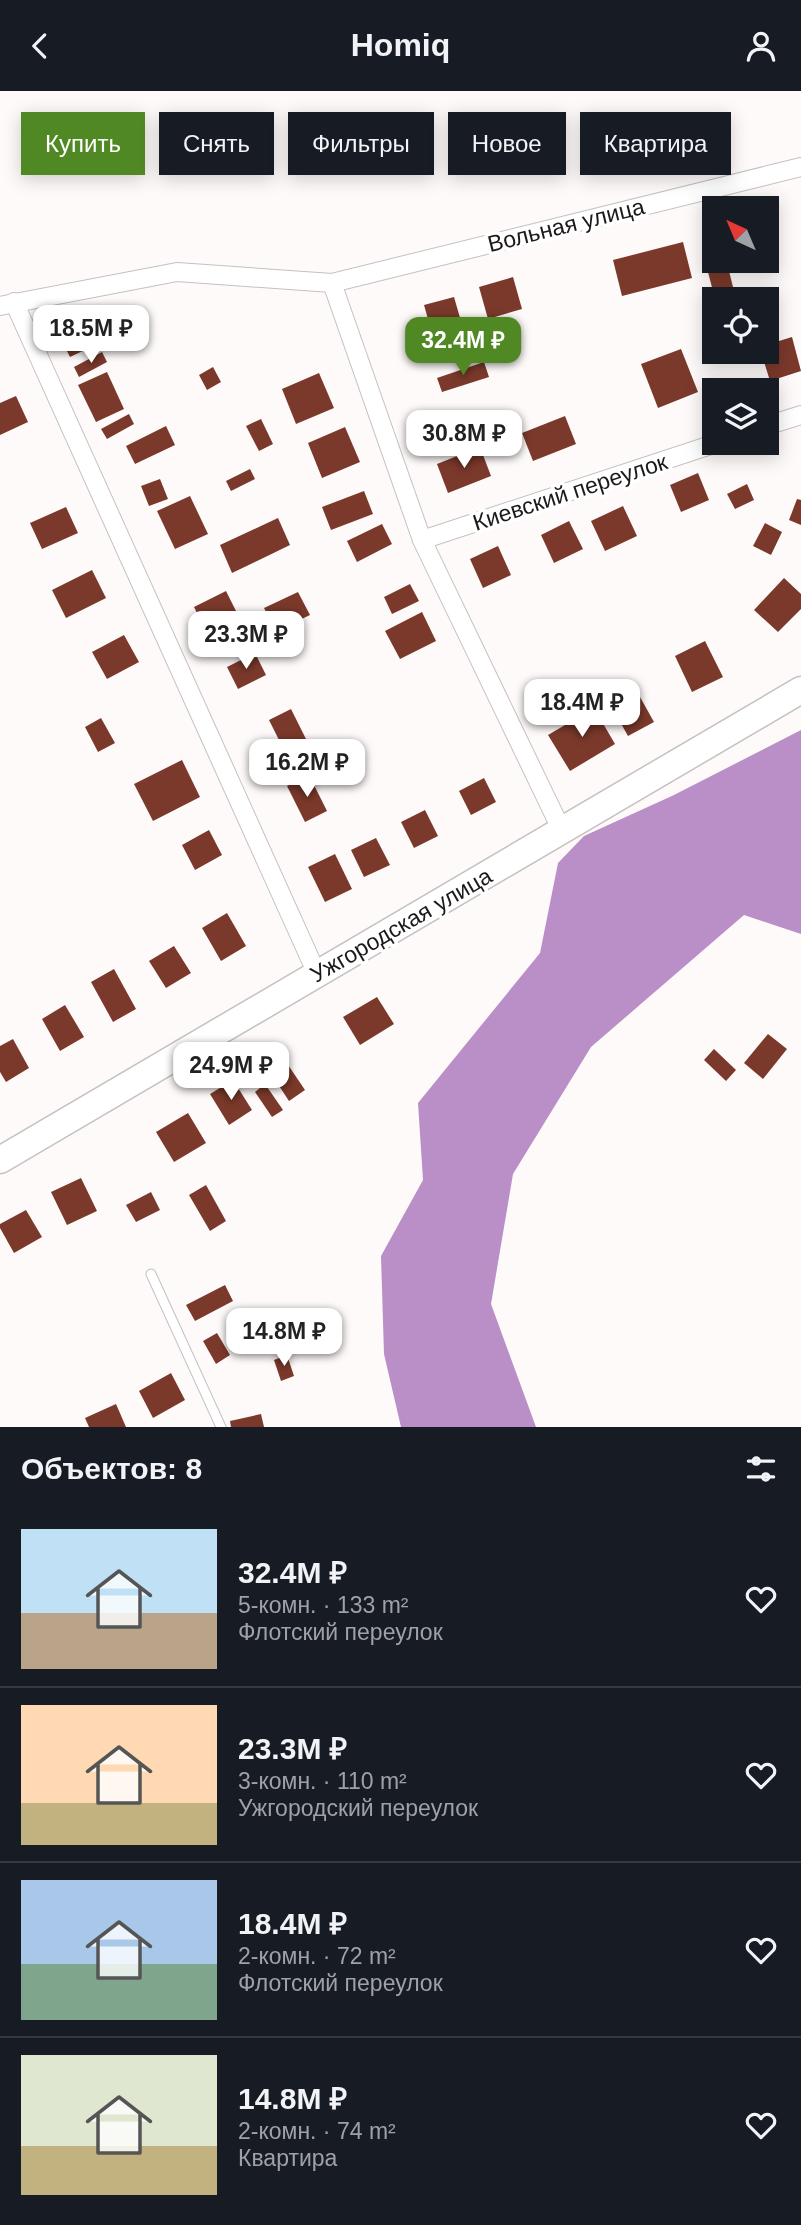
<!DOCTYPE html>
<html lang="ru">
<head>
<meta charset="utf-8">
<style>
  :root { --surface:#171b24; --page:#242831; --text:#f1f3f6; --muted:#9ea1a6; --line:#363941; --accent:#508824 }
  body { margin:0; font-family:Arial,sans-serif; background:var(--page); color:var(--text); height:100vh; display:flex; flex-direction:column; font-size:26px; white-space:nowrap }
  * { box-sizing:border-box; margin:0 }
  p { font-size:23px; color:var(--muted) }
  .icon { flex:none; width:38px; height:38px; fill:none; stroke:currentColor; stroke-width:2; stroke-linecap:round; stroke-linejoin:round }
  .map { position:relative; height:1336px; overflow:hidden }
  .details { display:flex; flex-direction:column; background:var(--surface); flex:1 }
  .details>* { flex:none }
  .guide { position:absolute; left:21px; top:21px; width:760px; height:63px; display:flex; gap:14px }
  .needle { width:46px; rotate:316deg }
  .fabs { position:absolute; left:702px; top:105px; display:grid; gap:14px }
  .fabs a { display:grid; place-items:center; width:77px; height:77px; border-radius:0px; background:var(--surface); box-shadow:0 4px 18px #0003; font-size:35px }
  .price { position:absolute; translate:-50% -60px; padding:0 16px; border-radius:14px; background:#fff; color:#222; font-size:23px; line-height:46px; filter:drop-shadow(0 2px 4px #0008) }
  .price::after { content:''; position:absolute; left:50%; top:42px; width:21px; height:16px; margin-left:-10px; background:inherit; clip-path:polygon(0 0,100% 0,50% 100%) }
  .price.selected { background:var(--accent); color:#fff }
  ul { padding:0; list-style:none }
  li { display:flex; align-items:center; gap:21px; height:175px; padding:0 21px }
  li+li { border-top:2px solid var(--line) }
  li span { display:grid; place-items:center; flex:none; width:196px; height:140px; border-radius:0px; color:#555 }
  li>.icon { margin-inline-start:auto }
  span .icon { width:84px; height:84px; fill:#fffc; stroke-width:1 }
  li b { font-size:30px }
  h2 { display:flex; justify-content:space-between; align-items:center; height:84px; padding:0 21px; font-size:30px }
  .chip { padding:0 24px; border-radius:0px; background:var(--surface); box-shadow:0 4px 18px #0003; font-size:24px; line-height:63px }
  .chip.selected { background:var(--accent); color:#fff }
  header { display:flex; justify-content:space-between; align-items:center; height:91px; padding:0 21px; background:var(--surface); font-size:32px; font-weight:700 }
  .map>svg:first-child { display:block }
  .water { fill:#ba8ec7 }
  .building { fill:#7b392b }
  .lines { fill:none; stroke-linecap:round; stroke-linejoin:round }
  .lane-casing { stroke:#c5c1c1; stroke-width:11 }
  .street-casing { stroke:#c5c1c1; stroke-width:20 }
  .secondary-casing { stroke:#c5c1c1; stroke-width:29 }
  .lane { stroke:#fff; stroke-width:9 }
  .street { stroke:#fff; stroke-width:18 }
  .secondary { stroke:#fff; stroke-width:26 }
  .labels { text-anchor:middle; stroke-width:7; stroke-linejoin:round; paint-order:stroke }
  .street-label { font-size:23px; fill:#1b191a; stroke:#fff }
</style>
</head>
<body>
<header><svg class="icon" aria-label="back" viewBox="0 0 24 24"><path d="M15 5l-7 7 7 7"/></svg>Homiq<svg class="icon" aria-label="person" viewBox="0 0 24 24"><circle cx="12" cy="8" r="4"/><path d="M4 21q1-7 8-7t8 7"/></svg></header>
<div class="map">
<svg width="801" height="1336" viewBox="0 0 801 1336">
  <rect width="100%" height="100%" fill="#fffafa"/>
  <!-- water -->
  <path class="water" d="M801 639V843L744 824 591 956 513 1083 491 1213 536 1336H401L384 1263 381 1165 423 1089 418 1012 540 862 558 772 584 745 674 704Z"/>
  <!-- building -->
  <g class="building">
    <path d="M683 151 692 187 622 205 613 169Z"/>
    <path d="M728 176 736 208H715L708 181Z"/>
    <path d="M513 186 522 218 488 228 479 196Z"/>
    <path d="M454 206 465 244 435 253 424 214Z"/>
    <path d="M101 228 110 247 70 266 61 248Z"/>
    <path d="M792 246 801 280 770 290 761 261H766V254Z"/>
    <path d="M681 258 698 301 658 317 641 273Z"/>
    <path d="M102 261 107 271 79 286 74 276Z"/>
    <path d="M484 271 489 286 442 301 437 287Z"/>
    <path d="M213 276 221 291 207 299 199 284Z"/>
    <path d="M107 281 124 318 96 331 78 294Z"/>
    <path d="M319 282 334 317 296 333 282 298Z"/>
    <path d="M16 305 28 331 0 344V312Z"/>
    <path d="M129 323 134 333 107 348 101 338Z"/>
    <path d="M565 325 576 353 533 370 522 342Z"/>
    <path d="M261 328 273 353 259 360 246 335Z"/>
    <path d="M166 335 175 354 135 373 126 355Z"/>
    <path d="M345 336 360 371 322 387 308 352Z"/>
    <path d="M480 356 491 385 448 402 437 373Z"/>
    <path d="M250 378 255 388 231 400 226 390Z"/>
    <path d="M698 382 709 409 681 421 670 394Z"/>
    <path d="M160 388 168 408 149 415 141 395Z"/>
    <path d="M747 393 754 409 735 418 727 403Z"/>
    <path d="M364 400 373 423 331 439 322 416Z"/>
    <path d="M190 405 208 443 175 458 157 420Z"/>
    <path d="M797 408 801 409V434L789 429Z"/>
    <path d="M623 415 637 445 605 460 591 430Z"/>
    <path d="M66 416 78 442 42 458 30 432Z"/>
    <path d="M278 427 290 454 232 482 220 454Z"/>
    <path d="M569 430 583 458 554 472 541 444Z"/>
    <path d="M765 432 782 441 771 464 753 455Z"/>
    <path d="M382 433 392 453 357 471 347 450Z"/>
    <path d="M498 455 511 484 483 497 470 468Z"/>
    <path d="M92 479 106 507 66 527 52 499Z"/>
    <path d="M784 487 801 503V518L778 541 754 519Z"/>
    <path d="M410 493 419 510 392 523 384 506Z"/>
    <path d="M226 500 239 526 207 542 194 516Z"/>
    <path d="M298 501 310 524 276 540 264 517Z"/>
    <path d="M422 521 436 550 400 568 385 540Z"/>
    <path d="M124 544 139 571 107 588 92 561Z"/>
    <path d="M705 550 723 586 692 601 675 565Z"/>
    <path d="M255 562 266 584 238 598 227 576Z"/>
    <path d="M635 597 654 631 628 645 609 611Z"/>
    <path d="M594 617 615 653 570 680 548 644Z"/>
    <path d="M291 618 309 654 287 665 269 629Z"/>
    <path d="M101 627 115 652 98 661 85 636Z"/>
    <path d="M182 669 200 706 153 730 134 693Z"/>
    <path d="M309 684 327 720 305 731 287 695Z"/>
    <path d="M484 687 496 711 471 724 459 700Z"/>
    <path d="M425 719 438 745 414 757 401 731Z"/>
    <path d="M209 739 222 764 195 779 182 754Z"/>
    <path d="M376 747 390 774 364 786 351 759Z"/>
    <path d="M335 763 352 798 325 811 308 776Z"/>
    <path d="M227 822 246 855 221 870 202 837Z"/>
    <path d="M174 855 191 882 166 897 149 870Z"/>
    <path d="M114 878 136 918 113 931 91 891Z"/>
    <path d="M377 906 394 933 360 954 343 926Z"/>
    <path d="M65 914 84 946 60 960 42 928Z"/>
    <path d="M768 943 787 958 763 988 744 972Z"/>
    <path d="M13 948 29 977 6 991 0 981V955Z"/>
    <path d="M714 958 736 979 726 990 704 969Z"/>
    <path d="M280 962 305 999 289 1010 264 972Z"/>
    <path d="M233 989 252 1019 229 1034 210 1003Z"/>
    <path d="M265 993 283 1019 272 1026 255 1001Z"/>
    <path d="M188 1022 206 1052 174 1071 156 1041Z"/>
    <path d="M81 1087 97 1120 67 1134 51 1101Z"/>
    <path d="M206 1094 226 1130 210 1140 189 1104Z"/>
    <path d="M151 1101 160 1119 136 1131 126 1114Z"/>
    <path d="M26 1119 42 1146 14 1162 0 1137V1133Z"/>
    <path d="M225 1194 233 1210 195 1230 186 1214Z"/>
    <path d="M217 1242 230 1264 216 1273 203 1250Z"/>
    <path d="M287 1264 294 1285 281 1290 274 1269Z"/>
    <path d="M171 1282 185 1309 153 1327 139 1300Z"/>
    <path d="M116 1313 126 1336H89L85 1327Z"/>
    <path d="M261 1323 264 1336H231L230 1330Z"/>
  </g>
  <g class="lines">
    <defs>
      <path id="lane" d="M151 1183 221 1336"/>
      <g id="street">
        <path d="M332 192 422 449 562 740"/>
        <path d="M14 211 317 883"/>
        <path d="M0 215 177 181 332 192 801 76"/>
        <path d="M766 335 801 324"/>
        <path d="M422 449 717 352"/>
      </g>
      <path id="secondary" d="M0 1069 801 599"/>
    </defs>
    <!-- lane casing -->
    <use href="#lane" class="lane-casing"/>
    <!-- street casing -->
    <use href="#street" class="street-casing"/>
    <!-- secondary casing -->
    <use href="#secondary" class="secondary-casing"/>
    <!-- lane -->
    <use href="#lane" class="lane"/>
    <!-- street -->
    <use href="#street" class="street"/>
    <!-- secondary -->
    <use href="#secondary" class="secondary"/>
  </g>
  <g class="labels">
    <!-- street labels -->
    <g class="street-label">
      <text transform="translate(566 134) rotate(-14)" y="8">Вольная улица</text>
      <text transform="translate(570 401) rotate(-18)" y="8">Киевский переулок</text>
      <text transform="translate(401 834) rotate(-30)" y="8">Ужгородская улица</text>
    </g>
  </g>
</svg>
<div class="fabs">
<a><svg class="needle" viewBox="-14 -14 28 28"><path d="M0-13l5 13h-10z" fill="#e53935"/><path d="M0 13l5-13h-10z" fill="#9ea1a6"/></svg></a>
<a><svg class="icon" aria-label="locate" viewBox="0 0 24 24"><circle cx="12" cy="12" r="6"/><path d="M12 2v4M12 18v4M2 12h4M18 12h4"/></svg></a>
<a><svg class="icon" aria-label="layers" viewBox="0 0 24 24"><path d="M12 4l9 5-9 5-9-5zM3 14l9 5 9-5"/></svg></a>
</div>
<b class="price" style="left:91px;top:274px">18.5M ₽</b>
<b class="price selected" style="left:463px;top:286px">32.4M ₽</b>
<b class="price" style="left:464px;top:379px">30.8M ₽</b>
<b class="price" style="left:246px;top:580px">23.3M ₽</b>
<b class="price" style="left:582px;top:648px">18.4M ₽</b>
<b class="price" style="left:307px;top:708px">16.2M ₽</b>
<b class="price" style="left:231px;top:1011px">24.9M ₽</b>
<b class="price" style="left:284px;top:1277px">14.8M ₽</b>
<div class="guide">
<a class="chip selected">Купить</a>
<a class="chip">Снять</a>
<a class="chip">Фильтры</a>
<a class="chip">Новое</a>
<a class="chip">Квартира</a>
</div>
</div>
<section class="details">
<h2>Объектов: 8<svg class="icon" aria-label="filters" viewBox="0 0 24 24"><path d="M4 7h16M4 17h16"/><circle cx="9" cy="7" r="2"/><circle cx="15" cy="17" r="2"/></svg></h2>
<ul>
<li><span style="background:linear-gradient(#bfe0f5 60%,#b9a48a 0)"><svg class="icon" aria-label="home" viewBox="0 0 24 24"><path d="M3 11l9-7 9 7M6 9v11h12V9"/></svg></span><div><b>32.4M ₽</b><p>5-комн. · 133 m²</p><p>Флотский переулок</p></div><svg class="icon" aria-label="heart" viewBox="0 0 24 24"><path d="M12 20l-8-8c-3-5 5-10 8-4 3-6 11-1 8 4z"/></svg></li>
<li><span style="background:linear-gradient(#ffd9b3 70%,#c2b280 0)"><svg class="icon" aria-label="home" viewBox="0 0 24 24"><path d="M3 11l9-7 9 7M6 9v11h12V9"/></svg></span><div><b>23.3M ₽</b><p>3-комн. · 110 m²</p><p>Ужгородский переулок</p></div><svg class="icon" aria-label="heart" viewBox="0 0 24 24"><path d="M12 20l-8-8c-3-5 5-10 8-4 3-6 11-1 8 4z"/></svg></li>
<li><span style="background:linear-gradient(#a9c7e8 60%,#7fa58c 0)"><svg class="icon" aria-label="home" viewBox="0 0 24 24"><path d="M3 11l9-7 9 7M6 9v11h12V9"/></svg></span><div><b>18.4M ₽</b><p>2-комн. · 72 m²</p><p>Флотский переулок</p></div><svg class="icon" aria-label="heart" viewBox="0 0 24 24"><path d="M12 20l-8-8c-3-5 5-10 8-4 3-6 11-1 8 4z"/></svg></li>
<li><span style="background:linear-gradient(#dfe7d0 65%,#c2b280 0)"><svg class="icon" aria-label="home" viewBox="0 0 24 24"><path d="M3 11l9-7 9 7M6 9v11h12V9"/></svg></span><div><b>14.8M ₽</b><p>2-комн. · 74 m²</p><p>Квартира</p></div><svg class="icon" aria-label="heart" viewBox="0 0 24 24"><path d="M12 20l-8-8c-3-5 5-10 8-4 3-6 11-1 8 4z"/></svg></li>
</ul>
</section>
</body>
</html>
